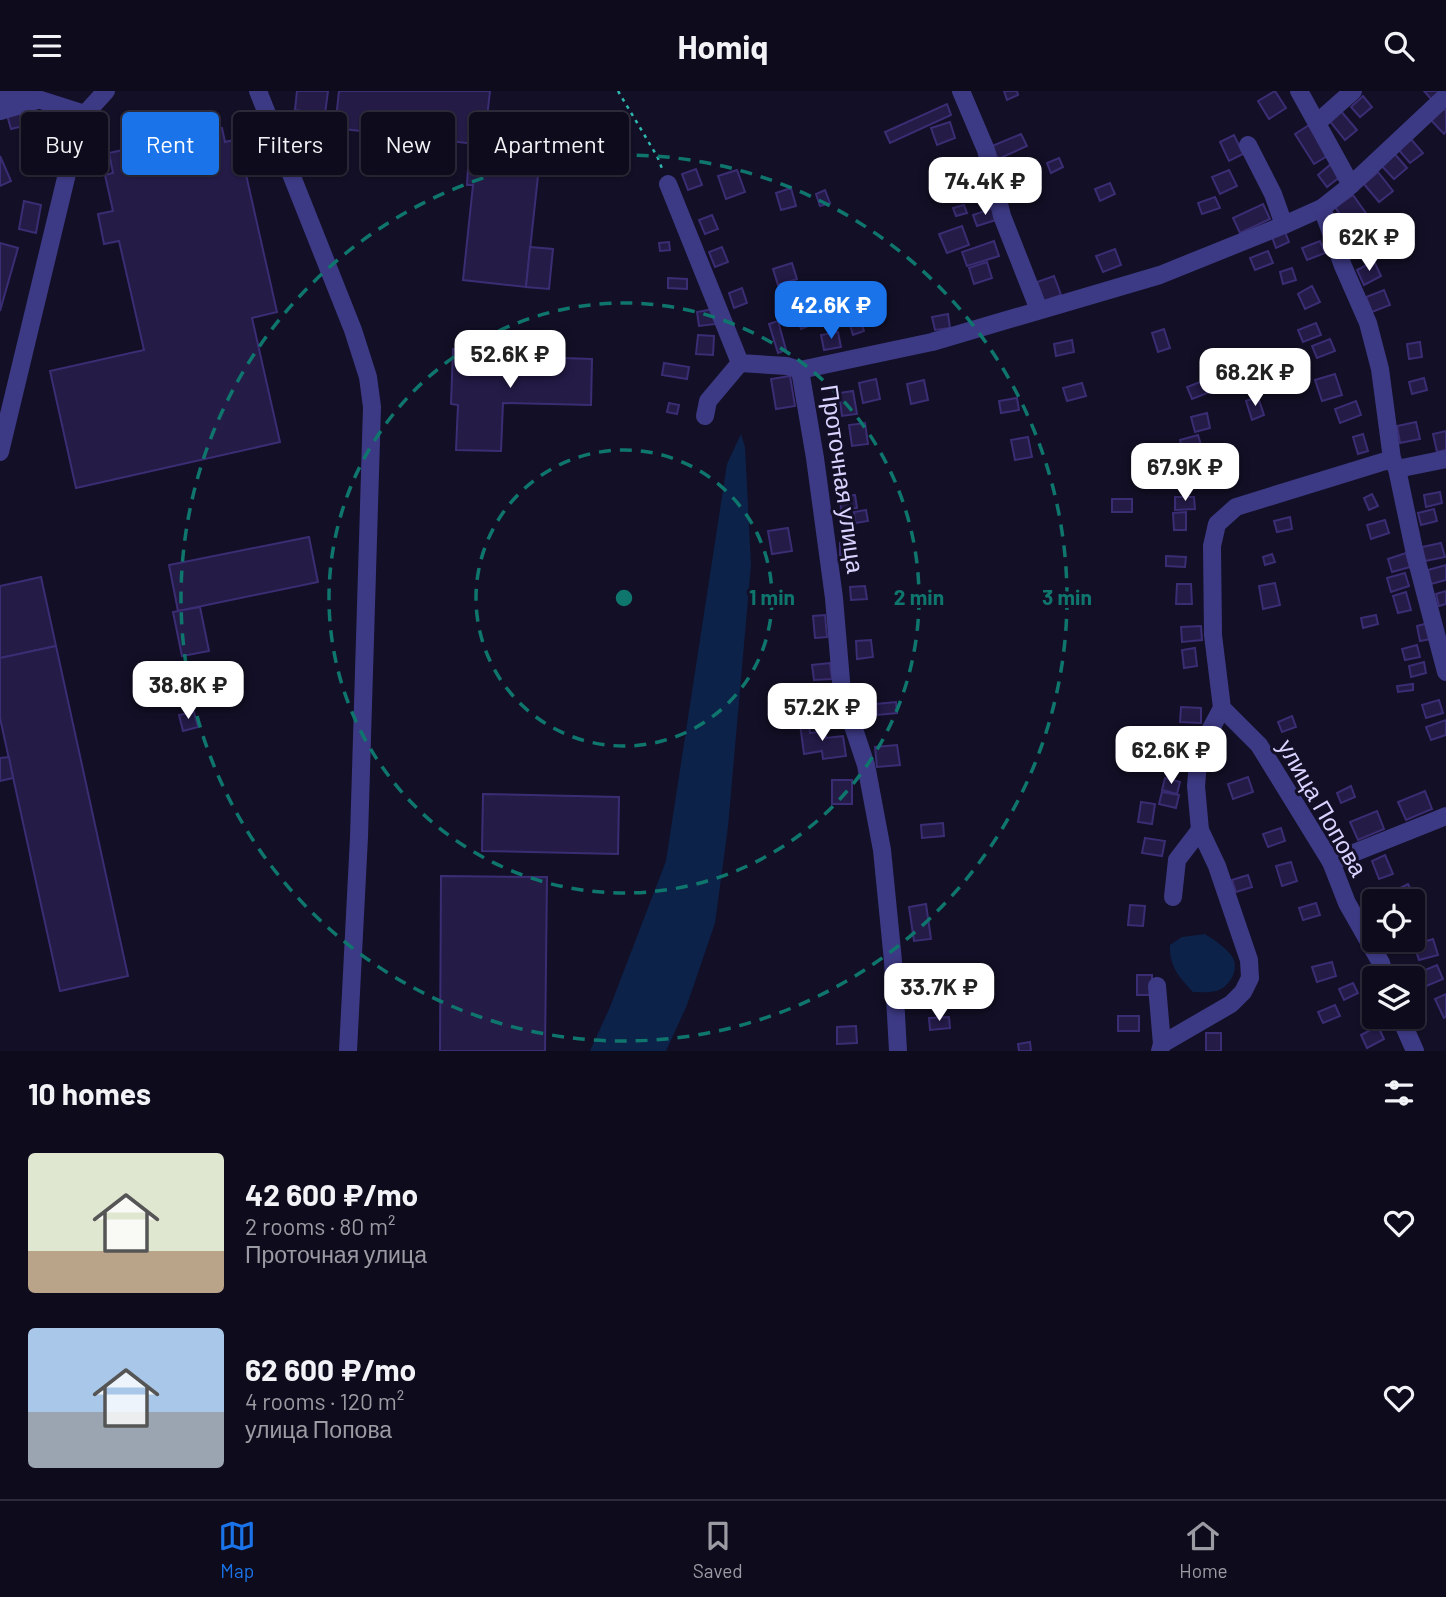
<!DOCTYPE html>
<html lang="en">
<head>
<meta charset="utf-8">
<style>
  :root { --surface:#0e0b1c; --page:#1c1929; --text:#f1f3f6; --muted:#9b9ba3; --line:#2e2b3b; --accent:#1a73e8 }
  body { margin:0; font-family:Barlow,sans-serif; background:var(--page); color:var(--text); height:100vh; display:flex; flex-direction:column; font-size:26px; white-space:nowrap }
  * { box-sizing:border-box; margin:0 }
  p { font-size:23px; color:var(--muted) }
  .icon { flex:none; width:38px; height:38px; fill:none; stroke:currentColor; stroke-width:2; stroke-linecap:round; stroke-linejoin:round }
  .map { position:relative; height:960px; overflow:hidden }
  .drawer { display:flex; flex-direction:column; background:var(--surface); flex:1 }
  .drawer>* { flex:none }
  .hud { position:absolute; left:21px; top:21px; width:700px; height:63px; display:flex; gap:14px }
  .buttons { position:absolute; left:1362px; top:798px; display:grid; gap:14px }
  .buttons a { display:grid; place-items:center; width:63px; height:63px; border-radius:7px; background:var(--surface); box-shadow:0 2px 5px #0004,0 0 0 2px var(--line); font-size:35px }
  .price { position:absolute; translate:-50% -60px; padding:0 16px; border-radius:14px; background:#fff; color:#222; font-size:23px; line-height:46px; filter:drop-shadow(0 2px 4px #0008) }
  .price::after { content:''; position:absolute; left:50%; top:42px; width:21px; height:16px; margin-left:-10px; background:inherit; clip-path:polygon(0 0,100% 0,50% 100%) }
  .price.selected { background:var(--accent); color:#fff }
  ul { padding:0; list-style:none }
  li { display:flex; align-items:center; gap:21px; height:175px; padding:0 28px }
  li span { display:grid; place-items:center; flex:none; width:196px; height:140px; border-radius:7px; color:#555 }
  li>.icon { margin-inline-start:auto }
  span .icon { width:84px; height:84px; fill:#fffc; stroke-width:1 }
  li b { font-size:30px }
  h2 { display:flex; justify-content:space-between; align-items:center; height:84px; padding:0 28px; font-size:30px }
  .tag { padding:0 24px; border-radius:7px; background:var(--surface); box-shadow:0 2px 5px #0004,0 0 0 2px var(--line); font-size:24px; line-height:63px }
  .tag.selected { background:var(--accent); color:#fff }
  header { display:flex; justify-content:space-between; align-items:center; height:91px; padding:0 28px; background:var(--surface); font-size:32px; font-weight:700 }
  .menu { display:flex; justify-content:space-around; align-items:center; height:98px; border-top:2px solid var(--line); background:var(--surface); font-size:19px; color:var(--muted) }
  .menu a { display:grid; justify-items:center; gap:4px }
  .menu .selected { color:var(--accent) }
  .map>svg:first-child { display:block }
  .water { fill:#0c2248 }
  .building { fill:#241b47; stroke:#3b2d73; stroke-width:2 }
  .lines { fill:none; stroke-linecap:round; stroke-linejoin:round }
  .path { stroke:#2fb8b0; stroke-width:2.5; stroke-dasharray:3.5 5; stroke-linecap:butt }
  .minor { stroke:#3d3a85; stroke-width:18 }
  .ring { fill:none; stroke:#0f766e; stroke-width:3.5; stroke-dasharray:12 9 }
  .labels { text-anchor:middle; stroke-width:6; stroke-linejoin:round; paint-order:stroke }
  .street-label { font-size:24px; fill:#d9d4ff; stroke:#130f26 }
  .centre { fill:#0f766e; stroke:#130f26; stroke-width:3.5 }
  .ring-label { font-size:21px; text-anchor:middle; font-weight:bold; fill:#0f766e; stroke:#130f26; stroke-width:6; stroke-linejoin:round; paint-order:stroke }
</style>
</head>
<body>
<header><svg class="icon" aria-label="menu" viewBox="0 0 24 24"><path d="M4 6h16M4 12h16M4 18h16"/></svg>Homiq<svg class="icon" aria-label="search" viewBox="0 0 24 24"><circle cx="10" cy="10" r="6"/><path d="M15 15l6 6"/></svg></header>
<div class="map">
<svg width="1446" height="960" viewBox="0 0 1446 960">
  <rect width="100%" height="100%" fill="#130f26"/>
  <!-- water -->
  <g class="water">
    <path d="M741 343 745 356 751 474 728 736 715 832 687 914 666 960H590L610 916 666 770 727 373Z"/>
    <path d="M1205 843C1214 849 1229 858 1234 869 1238 882 1228 897 1216 900 1209 902 1200 901 1193 901 1179 886 1169 875 1170 854L1182 846Z"/>
  </g>
  <!-- building -->
  <g class="building">
    <path d="M297 0H328L325 23 295 19Z"/>
    <path d="M339 0H490L484 54 335 37Z"/>
    <path d="M1004 0H1017L1018 4 1007 9Z"/>
    <path d="M1275 0 1286 17 1269 28 1258 10Z"/>
    <path d="M1424 0H1438L1439 2 1431 8Z"/>
    <path d="M1363 5 1372 16 1360 26 1351 16Z"/>
    <path d="M947 13 951 24 890 52 885 41Z"/>
    <path d="M1443 17 1446 20V40L1444 43 1430 28Z"/>
    <path d="M1340 19 1357 39 1345 49 1329 29Z"/>
    <path d="M19 21 23 35 11 38 7 24Z"/>
    <path d="M950 31 955 47 937 54 931 37Z"/>
    <path d="M1309 34 1329 64 1314 73 1295 43Z"/>
    <path d="M222 37 225 51 238 48 277 221 252 227 280 351 76 397 50 280 144 259 119 150 104 153 98 123 113 120 105 84 113 82 109 62Z"/>
    <path d="M1021 43 1027 55 998 68 992 55Z"/>
    <path d="M1234 44 1243 63 1229 70 1220 51Z"/>
    <path d="M1410 47 1423 62 1410 72 1398 58Z"/>
    <path d="M1393 61 1407 77 1394 88 1380 73Z"/>
    <path d="M0 65 11 90 0 95Z"/>
    <path d="M1059 67 1063 76 1051 82 1047 72Z"/>
    <path d="M967 70 971 81 952 87 949 76Z"/>
    <path d="M1331 73 1341 85 1327 96 1318 84Z"/>
    <path d="M468 77 538 85 526 196 463 189 473 94H467Z"/>
    <path d="M696 78 702 94 688 99 682 83Z"/>
    <path d="M737 79 745 101 726 108 718 85Z"/>
    <path d="M1229 79 1237 95 1220 103 1212 86Z"/>
    <path d="M1378 81 1393 100 1379 111 1364 93Z"/>
    <path d="M1110 92 1115 103 1100 110 1095 98Z"/>
    <path d="M791 97 796 115 781 119 776 102Z"/>
    <path d="M825 99 830 112 820 115 816 103Z"/>
    <path d="M1353 104 1368 125 1350 138 1335 116Z"/>
    <path d="M1215 106 1220 117 1202 123 1198 112Z"/>
    <path d="M24 110 41 114 36 142 19 138Z"/>
    <path d="M1263 113 1270 128 1240 142 1233 127Z"/>
    <path d="M964 114 967 122 956 125 953 117Z"/>
    <path d="M993 117 996 129 977 135 973 124Z"/>
    <path d="M712 124 718 138 705 143 699 129Z"/>
    <path d="M962 135 969 154 947 162 939 143Z"/>
    <path d="M1285 141 1289 151 1276 157 1272 146Z"/>
    <path d="M994 150 999 165 967 175 962 161Z"/>
    <path d="M1320 150 1325 162 1307 169 1302 157Z"/>
    <path d="M669 151 670 159 660 160 659 152Z"/>
    <path d="M0 152 18 157 0 220Z"/>
    <path d="M530 156 553 158 549 198 526 196Z"/>
    <path d="M722 156 728 171 715 176 709 161Z"/>
    <path d="M1115 158 1121 174 1103 181 1096 165Z"/>
    <path d="M1268 160 1273 172 1255 179 1250 167Z"/>
    <path d="M1374 170 1381 185 1364 194 1357 179Z"/>
    <path d="M987 171 992 187 974 193 969 177Z"/>
    <path d="M792 172 797 188 778 194 773 178Z"/>
    <path d="M1292 177 1296 189 1283 193 1280 181Z"/>
    <path d="M1054 185 1061 204 1044 210 1037 191Z"/>
    <path d="M668 187 687 188V198L668 197Z"/>
    <path d="M824 192 828 204 813 209 809 196Z"/>
    <path d="M1312 195 1320 211 1305 218 1298 203Z"/>
    <path d="M742 197 747 212 734 217 729 202Z"/>
    <path d="M1384 199 1390 214 1372 221 1366 206Z"/>
    <path d="M714 218 716 233 699 235 697 221Z"/>
    <path d="M811 219 816 232 801 238 796 225Z"/>
    <path d="M948 223 950 237 935 239 932 226Z"/>
    <path d="M860 228 864 240 853 244 849 231Z"/>
    <path d="M778 230 786 259 778 262 769 233Z"/>
    <path d="M1316 232 1321 244 1303 251 1298 239Z"/>
    <path d="M1164 238 1170 257 1158 261 1152 242Z"/>
    <path d="M838 241 841 256 824 259 821 244Z"/>
    <path d="M698 244 714 245 713 264 696 263Z"/>
    <path d="M1330 248 1335 260 1317 267 1312 255Z"/>
    <path d="M1072 249 1074 261 1056 265 1054 253Z"/>
    <path d="M1420 251 1422 266 1409 268 1407 253Z"/>
    <path d="M453 258 504 259V265L592 268 591 314 503 312 501 360 456 359 458 314 451 313Z"/>
    <path d="M664 272 689 276 687 288 662 284Z"/>
    <path d="M1335 283 1342 304 1322 310 1315 289Z"/>
    <path d="M790 285 795 315 776 318 771 288Z"/>
    <path d="M1424 287 1427 299 1412 303 1409 291Z"/>
    <path d="M876 288 880 308 863 312 859 292Z"/>
    <path d="M924 289 928 309 911 313 907 293Z"/>
    <path d="M1205 289 1210 301 1192 308 1187 296Z"/>
    <path d="M1082 292 1086 305 1067 310 1063 297Z"/>
    <path d="M853 300 857 323 842 325 839 302Z"/>
    <path d="M1258 306 1264 324 1252 329 1246 310Z"/>
    <path d="M1017 307 1019 319 1001 322 999 310Z"/>
    <path d="M1356 310 1361 324 1340 332 1335 318Z"/>
    <path d="M669 312 679 314 677 323 667 321Z"/>
    <path d="M1207 322 1210 337 1195 341 1191 326Z"/>
    <path d="M1416 331 1420 348 1400 352 1397 335Z"/>
    <path d="M865 332 868 353 852 355 849 334Z"/>
    <path d="M1446 340V359L1437 361 1433 343Z"/>
    <path d="M1363 343 1368 360 1358 363 1353 346Z"/>
    <path d="M1198 344 1202 357 1183 362 1180 349Z"/>
    <path d="M1028 346 1032 366 1015 369 1011 349Z"/>
    <path d="M1175 381H1195V393L1176 394Z"/>
    <path d="M1440 401 1442 412 1426 416 1424 404Z"/>
    <path d="M1372 403 1378 415 1369 419 1364 407Z"/>
    <path d="M855 404 857 417 841 419 840 405Z"/>
    <path d="M1175 406H1194L1195 418 1175 419Z"/>
    <rect x="1112" y="408" width="20" height="13"/>
    <path d="M1434 418 1437 430 1421 434 1418 422Z"/>
    <path d="M866 419 868 430 855 432 854 421Z"/>
    <path d="M1186 421V439H1174L1173 422Z"/>
    <path d="M1290 426 1292 438 1277 441 1274 430Z"/>
    <path d="M1385 429 1389 442 1371 448 1367 434Z"/>
    <path d="M788 437 792 460 772 463 768 440Z"/>
    <path d="M309 446 318 491 178 520 169 474Z"/>
    <path d="M840 452H853L854 464H840Z"/>
    <path d="M1441 452 1445 466 1425 470 1422 456Z"/>
    <path d="M1406 462 1410 476 1392 481 1388 468Z"/>
    <path d="M1272 463 1275 471 1265 474 1263 466Z"/>
    <path d="M1166 465 1186 466 1185 476 1166 475Z"/>
    <path d="M1446 474V489L1431 493 1428 479Z"/>
    <path d="M1405 482 1409 495 1391 501 1387 487Z"/>
    <path d="M41 486 56 555 0 567V495Z"/>
    <path d="M1275 492 1280 514 1263 518 1259 495Z"/>
    <path d="M1177 493H1191L1192 513H1176Z"/>
    <path d="M865 495 867 508 851 509 850 496Z"/>
    <path d="M1446 500V513L1439 515 1436 503Z"/>
    <path d="M1406 501 1411 519 1398 522 1393 505Z"/>
    <path d="M200 516 209 560 182 565 173 521Z"/>
    <path d="M825 524 827 546 815 547 813 525Z"/>
    <path d="M1376 524 1378 533 1363 537 1361 527Z"/>
    <path d="M1428 532 1431 548 1420 550 1417 535Z"/>
    <path d="M1201 535 1202 549 1182 551 1181 536Z"/>
    <path d="M871 549 873 566 857 568 856 550Z"/>
    <path d="M1417 554 1420 566 1405 569 1402 558Z"/>
    <path d="M56 555 128 885 60 900 0 627V567Z"/>
    <path d="M1195 557 1197 575 1184 577 1182 559Z"/>
    <path d="M1424 571 1426 582 1411 586 1409 575Z"/>
    <path d="M830 572 832 588 814 589 812 574Z"/>
    <path d="M1413 593V599L1398 601 1397 595Z"/>
    <path d="M821 604 822 615 802 617 801 605Z"/>
    <path d="M1439 609 1443 622 1426 627 1422 614Z"/>
    <path d="M896 611 897 622 877 624 876 613Z"/>
    <path d="M1181 616 1201 617V632L1180 631Z"/>
    <path d="M194 621 198 636 183 640 179 624Z"/>
    <path d="M1292 625 1296 636 1282 641 1278 631Z"/>
    <path d="M1446 629V644L1431 649 1426 636Z"/>
    <path d="M809 632 810 642 825 640 826 647 843 645 846 665 823 668 822 660 804 663 800 633Z"/>
    <path d="M897 654 900 674 877 676 875 656Z"/>
    <path d="M1141 654 1161 657 1159 672 1139 669Z"/>
    <path d="M9 666 13 687 0 690V667Z"/>
    <path d="M1248 686 1253 701 1233 708 1228 693Z"/>
    <path d="M1165 687 1180 691 1177 703 1162 699Z"/>
    <rect x="832" y="689" width="20" height="24"/>
    <path d="M1351 695 1355 706 1341 712 1337 702Z"/>
    <path d="M1425 700 1432 718 1406 729 1398 711Z"/>
    <path d="M1162 701 1179 704 1176 717 1159 713Z"/>
    <path d="M483 703 619 706 618 763 482 760Z"/>
    <path d="M1141 711 1155 713 1152 733 1138 731Z"/>
    <path d="M1377 720 1384 738 1358 749 1350 731Z"/>
    <path d="M943 732 944 745 922 747 921 734Z"/>
    <path d="M1281 737 1285 750 1268 756 1263 743Z"/>
    <path d="M1145 747 1165 750 1162 765 1142 762Z"/>
    <path d="M1385 764 1393 783 1379 788 1372 770Z"/>
    <path d="M1291 771 1297 790 1282 795 1276 775Z"/>
    <path d="M1248 784 1252 796 1236 801 1232 789Z"/>
    <path d="M441 785 547 786 545 960H440Z"/>
    <path d="M1408 793 1415 806 1407 810H1394L1390 802Z"/>
    <path d="M1316 812 1320 824 1303 829 1299 817Z"/>
    <path d="M926 813 931 848 914 850 909 816Z"/>
    <path d="M1130 814 1145 815 1143 835 1128 834Z"/>
    <path d="M1412 828 1419 845 1412 847Z"/>
    <path d="M1433 848 1438 864 1419 869 1414 854Z"/>
    <path d="M1332 871 1336 885 1317 891 1312 876Z"/>
    <path d="M1437 874 1443 888 1424 896 1418 882Z"/>
    <path d="M960 882 961 903H949L948 883Z"/>
    <rect x="1137" y="884" width="15" height="20"/>
    <path d="M1353 892 1358 902 1344 909 1339 898Z"/>
    <path d="M1446 903V926L1444 927 1435 908Z"/>
    <path d="M1335 914 1340 925 1323 932 1318 921Z"/>
    <rect x="1118" y="925" width="21" height="15"/>
    <path d="M949 926 950 937 930 939 929 927Z"/>
    <path d="M856 935 857 952 837 953V936Z"/>
    <path d="M1378 935 1384 948 1367 957 1361 944Z"/>
    <rect x="1206" y="942" width="15" height="18"/>
    <path d="M1030 951 1031 960H1019L1018 953Z"/>
  </g>
  <g class="lines">
    <!-- path -->
    <path class="path" d="M618 0 657 65 663 80"/>
    <!-- minor -->
    <g class="minor">
      <path d="M258 0 353 239 368 286 372 316 359 746 348 960"/>
      <path d="M961 0 986 59 1002 125 1039 219"/>
      <path d="M1299 0 1351 94"/>
      <path d="M0 4H25L85 23"/>
      <path d="M0 20 37 9"/>
      <path d="M1318 31 1353 0"/>
      <path d="M1248 54 1273 103 1284 134"/>
      <path d="M668 93 740 272 787 275 800 279 932 251 1160 184 1284 134 1322 117 1351 94 1446 5"/>
      <path d="M1322 117 1343 175 1368 232 1380 278 1392 368 1397 378 1415 463 1446 581"/>
      <path d="M800 279 815 367 834 507 842 602 866 674 882 759 893 870 898 960"/>
      <path d="M705 325 708 310 740 272"/>
      <path d="M0 361 78 37 85 23 106 0"/>
      <path d="M1397 378 1446 368"/>
      <path d="M1331 771 1446 725"/>
      <path d="M1173 806 1177 769 1200 739"/>
      <path d="M1386 887 1381 872 1347 812 1331 771 1259 654 1222 617 1213 544 1212 455 1217 433 1236 416 1392 368"/>
      <path d="M1157 895 1162 953"/>
      <path d="M1400 926 1415 960"/>
      <path d="M1160 960 1162 953 1231 913 1243 901 1250 887 1249 869 1217 775 1200 739 1196 695 1199 660 1222 617"/>
    </g>
  </g>
  <!-- distance rings -->
  <g class="ring">
    <circle cx="624" cy="507" r="148"/>
    <circle cx="624" cy="507" r="295"/>
    <circle cx="624" cy="507" r="443"/>
  </g>
  <g class="labels">
    <!-- street labels -->
    <g class="street-label">
      <text transform="translate(842 388) rotate(82)" y="8">Проточная улица</text>
      <text transform="translate(1322 717) rotate(60)" y="8">улица Попова</text>
    </g>
  </g>
  <circle cx="624" cy="507" r="10" class="centre"/>
  <g class="ring-label">
    <text x="772" y="514">1 min</text>
    <text x="919" y="514">2 min</text>
    <text x="1067" y="514">3 min</text>
  </g>
</svg>
<div class="buttons">
<a><svg class="icon" aria-label="locate" viewBox="0 0 24 24"><circle cx="12" cy="12" r="6"/><path d="M12 2v4M12 18v4M2 12h4M18 12h4"/></svg></a>
<a><svg class="icon" aria-label="layers" viewBox="0 0 24 24"><path d="M12 4l9 5-9 5-9-5zM3 14l9 5 9-5"/></svg></a>
</div>
<b class="price" style="left:985px;top:126px">74.4K ₽</b>
<b class="price" style="left:1369px;top:182px">62K ₽</b>
<b class="price selected" style="left:831px;top:250px">42.6K ₽</b>
<b class="price" style="left:510px;top:299px">52.6K ₽</b>
<b class="price" style="left:1255px;top:317px">68.2K ₽</b>
<b class="price" style="left:1185px;top:412px">67.9K ₽</b>
<b class="price" style="left:188px;top:630px">38.8K ₽</b>
<b class="price" style="left:822px;top:652px">57.2K ₽</b>
<b class="price" style="left:1171px;top:695px">62.6K ₽</b>
<b class="price" style="left:939px;top:932px">33.7K ₽</b>
<div class="hud">
<a class="tag">Buy</a>
<a class="tag selected">Rent</a>
<a class="tag">Filters</a>
<a class="tag">New</a>
<a class="tag">Apartment</a>
</div>
</div>
<section class="drawer">
<h2>10 homes<svg class="icon" aria-label="filters" viewBox="0 0 24 24"><path d="M4 7h16M4 17h16"/><circle cx="9" cy="7" r="2"/><circle cx="15" cy="17" r="2"/></svg></h2>
<ul>
<li><span style="background:linear-gradient(#dfe7d0 70%,#b9a48a 0)"><svg class="icon" aria-label="home" viewBox="0 0 24 24"><path d="M3 11l9-7 9 7M6 9v11h12V9"/></svg></span><div><b>42 600 ₽/mo</b><p>2 rooms · 80 m²</p><p>Проточная улица</p></div><svg class="icon" aria-label="heart" viewBox="0 0 24 24"><path d="M12 20l-8-8c-3-5 5-10 8-4 3-6 11-1 8 4z"/></svg></li>
<li><span style="background:linear-gradient(#a9c7e8 60%,#9aa5b1 0)"><svg class="icon" aria-label="home" viewBox="0 0 24 24"><path d="M3 11l9-7 9 7M6 9v11h12V9"/></svg></span><div><b>62 600 ₽/mo</b><p>4 rooms · 120 m²</p><p>улица Попова</p></div><svg class="icon" aria-label="heart" viewBox="0 0 24 24"><path d="M12 20l-8-8c-3-5 5-10 8-4 3-6 11-1 8 4z"/></svg></li>
</ul>
</section>
<nav class="menu">
<a class="selected"><svg class="icon" aria-label="map" viewBox="0 0 24 24"><path d="M3 6l6-2 6 2 6-2v14l-6 2-6-2-6 2zM9 4v14M15 6v14"/></svg>Map</a>
<a><svg class="icon" aria-label="saved" viewBox="0 0 24 24"><path d="M7 4h10v16l-5-4-5 4z"/></svg>Saved</a>
<a><svg class="icon" aria-label="home" viewBox="0 0 24 24"><path d="M3 11l9-7 9 7M6 9v11h12V9"/></svg>Home</a>
</nav>
</body>
</html>
